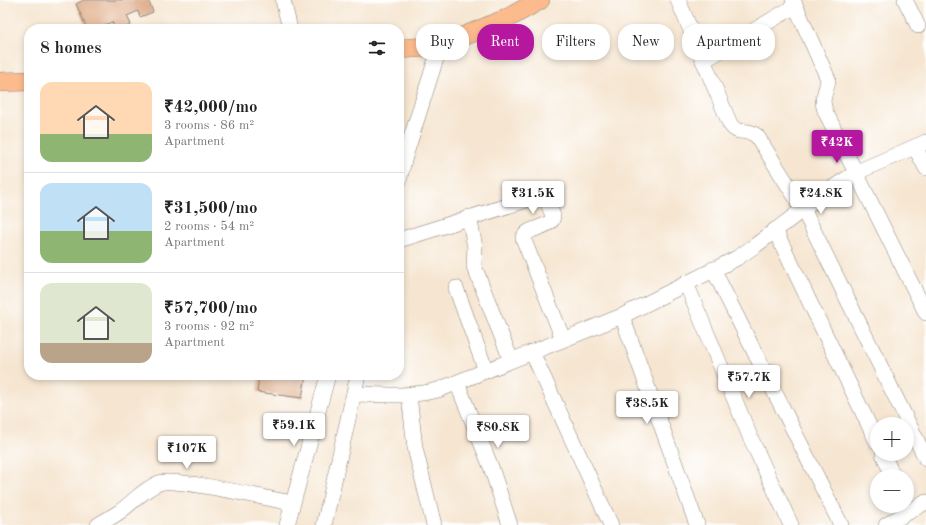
<!DOCTYPE html>
<html lang="en">
<head>
<meta charset="utf-8">
<style>
  :root { --surface:#fff; --page:#f6f6f6; --text:#222; --muted:#767676; --line:#e0e0e0; --accent:#b5179e }
  body { margin:0; font-family:"Old Standard TT",serif; background:var(--page); color:var(--text); height:100vh; display:flex; flex-direction:column; font-size:15px; white-space:nowrap }
  * { box-sizing:border-box; margin:0 }
  p { font-size:13px; color:var(--muted) }
  .icon { flex:none; width:22px; height:22px; fill:none; stroke:currentColor; stroke-width:2; stroke-linecap:round; stroke-linejoin:round }
  .map { position:relative; flex:1; overflow:hidden }
  .sheet { position:absolute; left:24px; top:24px; width:380px; height:356px; display:flex; flex-direction:column; background:var(--surface); border-radius:16px; box-shadow:0 2px 6px #0003 }
  .sheet>* { flex:none }
  .hud { position:absolute; left:416px; top:24px; width:380px; height:36px; display:flex; gap:8px }
  .tools { position:absolute; left:870px; top:417px; display:grid; gap:8px }
  .tools a { display:grid; place-items:center; width:44px; height:44px; border-radius:50%; background:var(--surface); box-shadow:0 2px 6px #0003; font-size:20px }
  .price { position:absolute; translate:-50% -34px; padding:0 9px; border-radius:4px; background:#fff; color:#222; font-size:13px; line-height:26px; filter:drop-shadow(0 1px 2px #0008) }
  .price::after { content:''; position:absolute; left:50%; top:24px; width:12px; height:9px; margin-left:-6px; background:inherit; clip-path:polygon(0 0,100% 0,50% 100%) }
  .price.on { background:var(--accent); color:#fff }
  ul { padding:0; list-style:none }
  li { display:flex; align-items:center; gap:12px; height:100px; padding:0 16px }
  li+li { border-top:1px solid var(--line) }
  li span { display:grid; place-items:center; flex:none; width:112px; height:80px; border-radius:12px; color:#555 }
  li>.icon { margin-inline-start:auto }
  span .icon { width:48px; height:48px; fill:#fffc; stroke-width:1 }
  li b { font-size:17px }
  h2 { display:flex; justify-content:space-between; align-items:center; height:48px; padding:0 16px; font-size:17px }
  .tag { padding:0 14px; border-radius:16px; background:var(--surface); box-shadow:0 2px 6px #0003; font-size:14px; line-height:36px }
  .tag.on { background:var(--accent); color:#fff }
  .map>svg:first-child { display:block }
  .building { fill:#dca47d }
  .lines { fill:none; stroke-linecap:round; stroke-linejoin:round }
  .minor-casing { stroke:#898176; stroke-width:16 }
  .major-casing { stroke:#898176; stroke-width:20 }
  .minor { stroke:#fff; stroke-width:15 }
  .major { stroke:#fbbb8d; stroke-width:19 }
</style>
</head>
<body>
<div class="map">
<svg width="926" height="525" viewBox="0 0 926 525">
  <rect width="100%" height="100%" fill="#fff"/>
  <filter id="ink" filterUnits="userSpaceOnUse"><feTurbulence type="fractalNoise" baseFrequency=".025" numOctaves="2"/><feDisplacementMap in="SourceGraphic" scale="8" xChannelSelector="R" yChannelSelector="G"/><feConvolveMatrix kernelMatrix="1 2 1 2 8 2 1 2 1" color-interpolation-filters="sRGB"/></filter>
  <filter id="wash" filterUnits="userSpaceOnUse"><feTurbulence type="fractalNoise" baseFrequency=".012" numOctaves="4" result="noise"/><feDisplacementMap in="SourceGraphic" scale="16" xChannelSelector="R" yChannelSelector="G"/><feGaussianBlur stdDeviation="0.9" result="paint"/><feColorMatrix in="noise" values="0 0 0 0 0 0 0 0 0 0 0 0 0 0 0 0 0 1.4 0 .05"/><feComposite in="paint" operator="in"/></filter>
  <g filter="url(#wash)">
    <rect width="100%" height="100%" fill="#f6e6d1"/>
    <g id="blocks">
      <!-- building -->
      <g class="building">
        <path d="M84 0H148L153 12 140 17 138 11 127 16 131 25 122 29H115L112 22 98 28 99 29H87L76 4Z"/>
        <path d="M259 375H306L302 398 257 392Z"/>
      </g>
    </g>
  </g>
  <g filter="url(#ink)">
    <use href="#blocks" fill-opacity="0" stroke="#898176" stroke-width="1"/>
    <g class="lines">
      <defs>
        <g id="minor">
          <path d="M283 0 290 29"/>
          <path d="M678 0 730 124C739 137 746 127 757 136L803 209 926 459"/>
          <path d="M793 0 828 79C827 94 819 97 826 113L926 313"/>
          <path d="M905 0 918 26"/>
          <path d="M703 61 795 6"/>
          <path d="M915 147 926 168"/>
          <path d="M399 181 404 160 440 46"/>
          <path d="M469 217 475 247 474 266 511 360"/>
          <path d="M775 230 877 442"/>
          <path d="M399 240 542 195H545L553 216 552 220C545 229 528 227 523 238L563 339"/>
          <path d="M713 269 841 525"/>
          <path d="M686 283 751 439 791 525"/>
          <path d="M456 288 486 371"/>
          <path d="M622 316 697 525"/>
          <path d="M532 352 611 525"/>
          <path d="M457 383 491 467 510 525"/>
          <path d="M354 394C383 395 409 397 438 390L622 316 737 258 756 245 826 192 857 172 926 142"/>
          <path d="M409 395 415 448 434 525"/>
          <path d="M883 454 893 476"/>
          <path d="M98 525C106 520 114 516 122 510 134 501 144 489 159 483 175 477 269 499 292 503"/>
          <path d="M287 525 328 375"/>
          <path d="M324 525 358 375"/>
          <path d="M886 525 926 502"/>
        </g>
        <g id="major">
          <path d="M399 49 440 46 508 18 540 0"/>
          <path d="M0 82 29 81"/>
        </g>
      </defs>
      <!-- minor casing -->
      <use href="#minor" class="minor-casing"/>
      <!-- major casing -->
      <use href="#major" class="major-casing"/>
      <!-- minor -->
      <use href="#minor" class="minor"/>
      <!-- major -->
      <use href="#major" class="major"/>
    </g>
  </g>
</svg>
<div class="tools">
<a>+</a>
<a>−</a>
</div>
<b class="price on" style="left:837px;top:164px">₹42K</b>
<b class="price" style="left:533px;top:215px">₹31.5K</b>
<b class="price" style="left:821px;top:215px">₹24.8K</b>
<b class="price" style="left:749px;top:399px">₹57.7K</b>
<b class="price" style="left:647px;top:425px">₹38.5K</b>
<b class="price" style="left:294px;top:447px">₹59.1K</b>
<b class="price" style="left:498px;top:449px">₹80.8K</b>
<b class="price" style="left:187px;top:470px">₹107K</b>
<div class="hud">
<a class="tag">Buy</a>
<a class="tag on">Rent</a>
<a class="tag">Filters</a>
<a class="tag">New</a>
<a class="tag">Apartment</a>
</div>
<section class="sheet">
<h2>8 homes<svg class="icon" aria-label="filters" viewBox="0 0 24 24"><path d="M4 7h16M4 17h16"/><circle cx="9" cy="7" r="2"/><circle cx="15" cy="17" r="2"/></svg></h2>
<ul>
<li><span style="background:linear-gradient(#ffd9b3 65%,#8fb573 0)"><svg class="icon" aria-label="home" viewBox="0 0 24 24"><path d="M3 11l9-7 9 7M6 9v11h12V9"/></svg></span><div><b>₹42,000/mo</b><p>3 rooms · 86 m²</p><p>Apartment</p></div></li>
<li><span style="background:linear-gradient(#bfe0f5 60%,#8fb573 0)"><svg class="icon" aria-label="home" viewBox="0 0 24 24"><path d="M3 11l9-7 9 7M6 9v11h12V9"/></svg></span><div><b>₹31,500/mo</b><p>2 rooms · 54 m²</p><p>Apartment</p></div></li>
<li><span style="background:linear-gradient(#dfe7d0 75%,#b9a48a 0)"><svg class="icon" aria-label="home" viewBox="0 0 24 24"><path d="M3 11l9-7 9 7M6 9v11h12V9"/></svg></span><div><b>₹57,700/mo</b><p>3 rooms · 92 m²</p><p>Apartment</p></div></li>
</ul>
</section>
</div>
</body>
</html>
